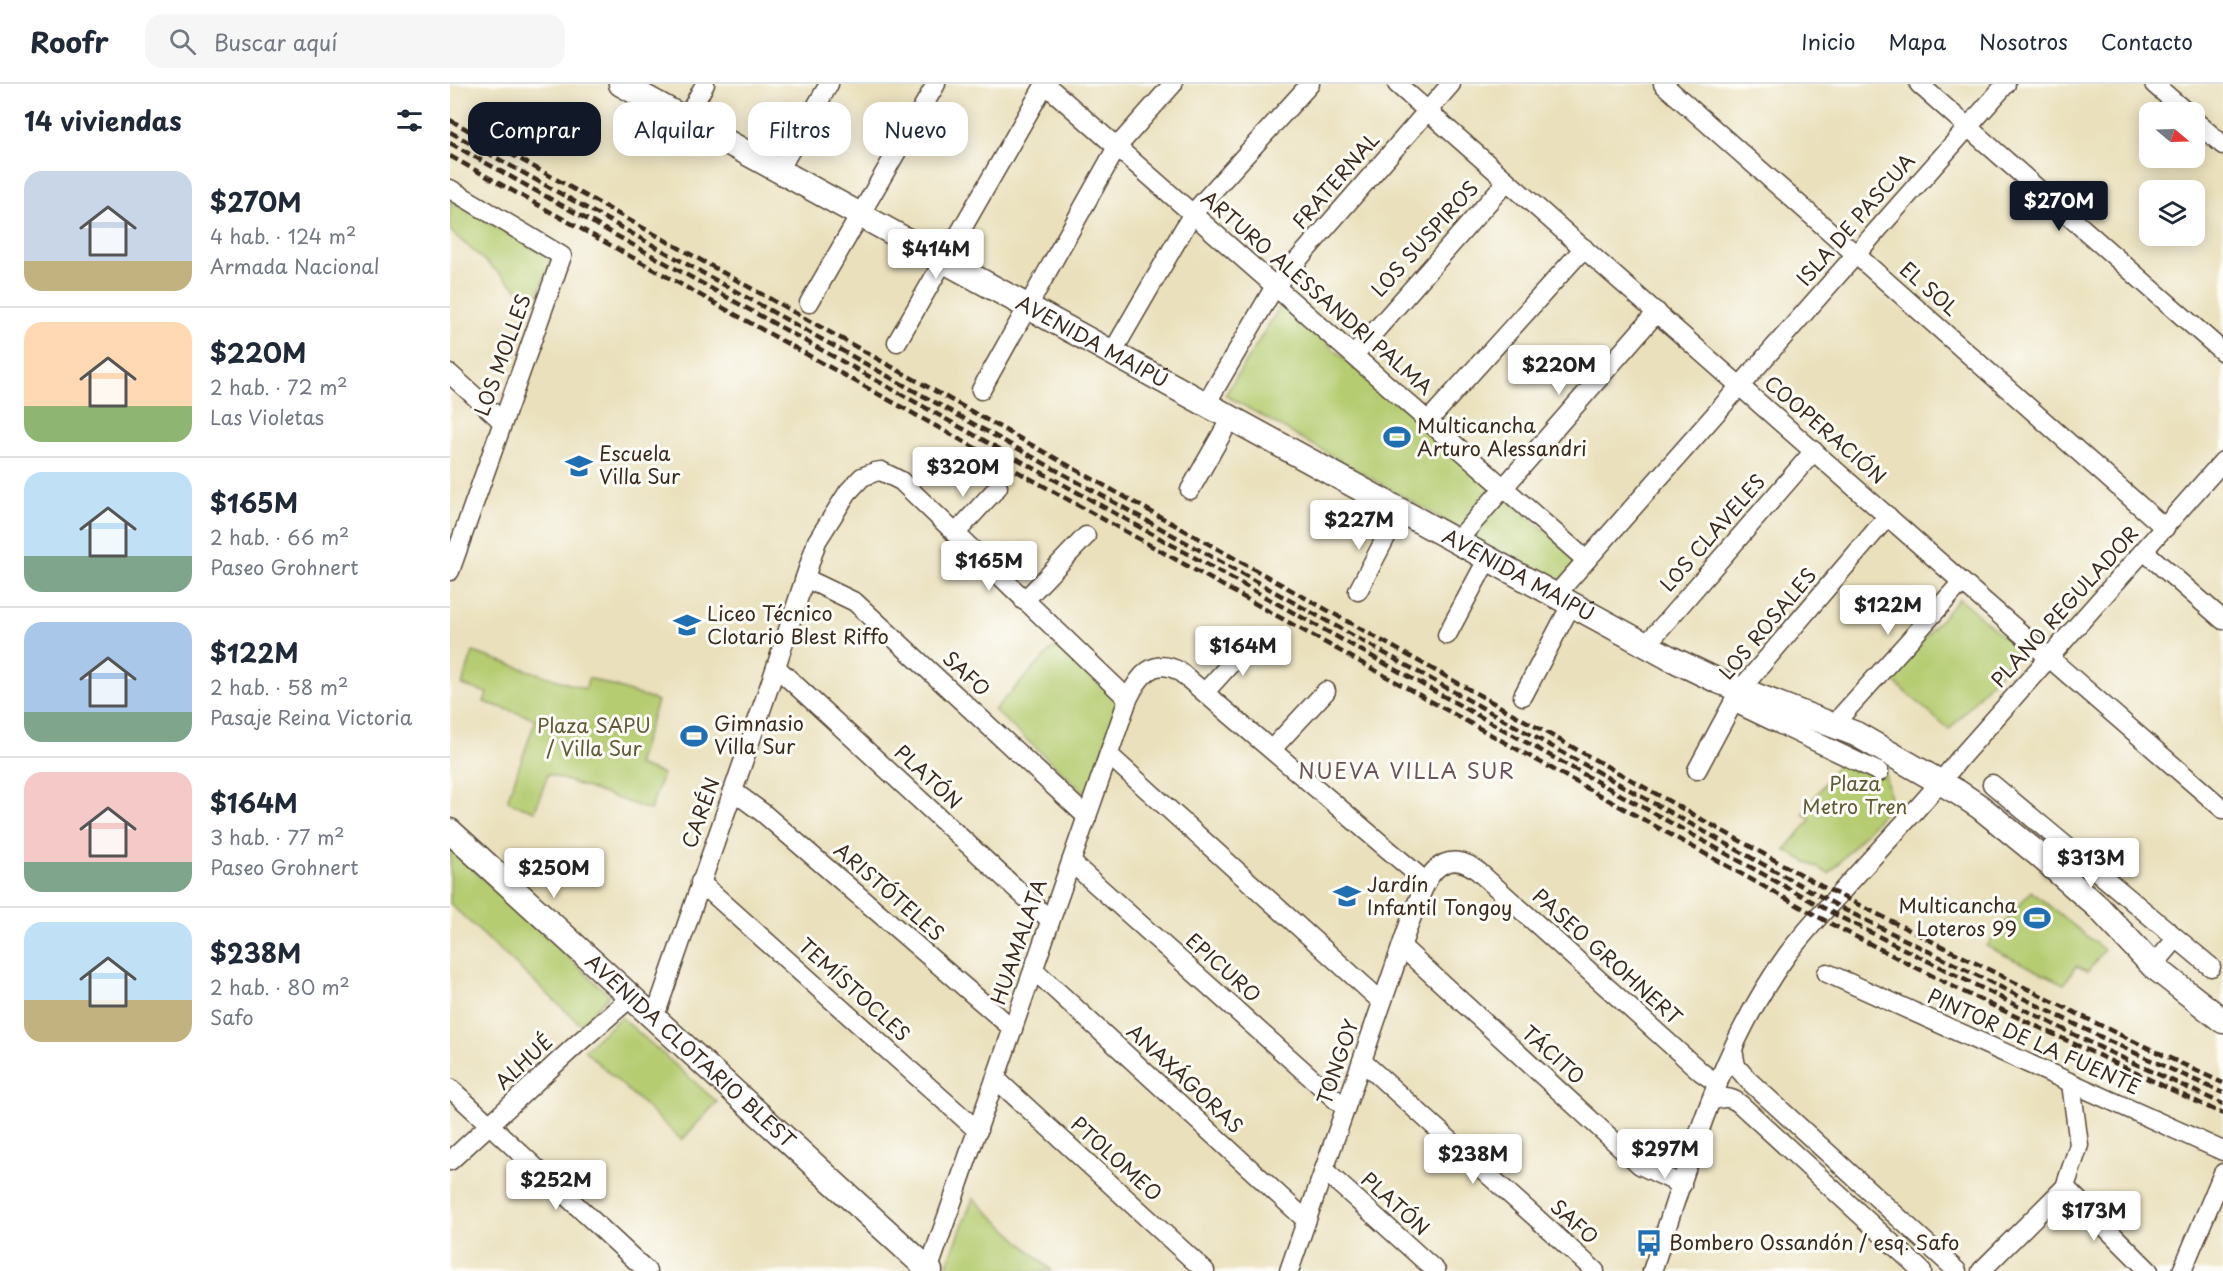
<!DOCTYPE html>
<html lang="es">
<head>
<meta charset="utf-8">
<style>
  :root { --surface:#fff; --page:#f6f6f7; --text:#1f2937; --muted:#747a83; --line:#e0e1e3; --accent:#111827 }
  body { margin:0; font-family:"Playpen Sans",sans-serif; background:var(--page); color:var(--text); height:100vh; display:flex; flex-direction:column; font-size:22px; white-space:nowrap }
  * { box-sizing:border-box; margin:0 }
  p { font-size:20px; color:var(--muted) }
  .icon { flex:none; width:33px; height:33px; fill:none; stroke:currentColor; stroke-width:2; stroke-linecap:round; stroke-linejoin:round }
  .map { position:relative; flex:1; overflow:hidden }
  .side { display:flex; flex-direction:column; background:var(--surface); width:450px }
  .side>* { flex:none }
  .hud { position:absolute; left:18px; top:18px; width:570px; height:54px; display:flex; gap:12px }
  .needle { width:39px; rotate:109deg }
  .controls { position:absolute; left:1689px; top:18px; display:grid; gap:12px }
  .controls a { display:grid; place-items:center; width:66px; height:66px; border-radius:12px; background:var(--surface); box-shadow:0 3px 15px #0003; font-size:30px }
  .price { position:absolute; translate:-50% -51px; padding:0 14px; border-radius:6px; background:#fff; color:#222; font-size:20px; line-height:39px; filter:drop-shadow(0 2px 3px #0008) }
  .price::after { content:''; position:absolute; left:50%; top:36px; width:18px; height:14px; margin-left:-9px; background:inherit; clip-path:polygon(0 0,100% 0,50% 100%) }
  .price.selected { background:var(--accent); color:#fff }
  ul { padding:0; list-style:none }
  li { display:flex; align-items:center; gap:18px; height:150px; padding:0 24px }
  li+li { border-top:2px solid var(--line) }
  li span { display:grid; place-items:center; flex:none; width:168px; height:120px; border-radius:18px; color:#555 }
  li>.icon { margin-inline-start:auto }
  span .icon { width:72px; height:72px; fill:#fffc; stroke-width:1 }
  li b { font-size:26px }
  h2 { display:flex; justify-content:space-between; align-items:center; height:72px; padding:0 24px; font-size:26px }
  .chip { padding:0 21px; border-radius:18px; background:var(--surface); box-shadow:0 3px 15px #0003; font-size:21px; line-height:54px }
  .chip.selected { background:var(--accent); color:#fff }
  header { display:flex; align-items:center; gap:36px; box-sizing:border-box; height:84px; padding:0 30px; background:var(--surface); border-bottom:2px solid var(--line) }
  header strong { font-size:28px }
  nav { display:flex; gap:33px; margin-inline-start:auto; font-size:21px }
  .search { width:420px; height:54px; background:var(--page); display:flex; align-items:center; gap:15px; box-sizing:border-box; padding:0 21px; border-radius:18px; color:var(--muted); font-size:22px }
  main { display:flex; flex:1; min-height:0 }
  .map>svg:first-child { display:block }
  .green { fill:#b5cc71; stroke:#787b48; stroke-width:1.5 }
  .lines { fill:none; stroke-linecap:round; stroke-linejoin:round }
  .minor-casing { stroke:#554536; stroke-width:21 }
  .major-casing { stroke:#554536; stroke-width:27 }
  .minor { stroke:#fff; stroke-width:18 }
  .major { stroke:#fff; stroke-width:24 }
  .rail { stroke:#3b2a1e; stroke-width:4.5; stroke-dasharray:9 4.5; stroke-linecap:butt }
  .labels { text-anchor:middle; stroke-width:6; stroke-linejoin:round; paint-order:stroke }
  .street-label { font-size:20px; fill:#3b2a1e; stroke:#fdfcf7 }
  .poi-label { font-size:20px; fill:#3b2a1e; stroke:#fdfcf7; text-anchor:start }
  .park-label { font-size:20px; fill:#605b37; stroke:#fdfcf7 }
  .neighbourhood-label { font-size:21px; letter-spacing:1.5px; fill:#6b555a; stroke:#fdfcf7 }
</style>
</head>
<body>
<header>
<strong>Roofr</strong>
<div class="search"><svg class="icon" aria-label="search" viewBox="0 0 24 24"><circle cx="10" cy="10" r="6"/><path d="M15 15l6 6"/></svg>Buscar aquí</div>
<nav><a>Inicio</a><a>Mapa</a><a>Nosotros</a><a>Contacto</a></nav>
</header>
<main>
<section class="side">
<h2>14 viviendas<svg class="icon" aria-label="filters" viewBox="0 0 24 24"><path d="M4 7h16M4 17h16"/><circle cx="9" cy="7" r="2"/><circle cx="15" cy="17" r="2"/></svg></h2>
<ul>
<li><span style="background:linear-gradient(#c9d6e8 75%,#c2b280 0)"><svg class="icon" aria-label="home" viewBox="0 0 24 24"><path d="M3 11l9-7 9 7M6 9v11h12V9"/></svg></span><div><b>$270M</b><p>4 hab. · 124 m²</p><p>Armada Nacional</p></div></li>
<li><span style="background:linear-gradient(#ffd9b3 70%,#8fb573 0)"><svg class="icon" aria-label="home" viewBox="0 0 24 24"><path d="M3 11l9-7 9 7M6 9v11h12V9"/></svg></span><div><b>$220M</b><p>2 hab. · 72 m²</p><p>Las Violetas</p></div></li>
<li><span style="background:linear-gradient(#bfe0f5 70%,#7fa58c 0)"><svg class="icon" aria-label="home" viewBox="0 0 24 24"><path d="M3 11l9-7 9 7M6 9v11h12V9"/></svg></span><div><b>$165M</b><p>2 hab. · 66 m²</p><p>Paseo Grohnert</p></div></li>
<li><span style="background:linear-gradient(#a9c7e8 75%,#7fa58c 0)"><svg class="icon" aria-label="home" viewBox="0 0 24 24"><path d="M3 11l9-7 9 7M6 9v11h12V9"/></svg></span><div><b>$122M</b><p>2 hab. · 58 m²</p><p>Pasaje Reina Victoria</p></div></li>
<li><span style="background:linear-gradient(#f6c9c9 75%,#7fa58c 0)"><svg class="icon" aria-label="home" viewBox="0 0 24 24"><path d="M3 11l9-7 9 7M6 9v11h12V9"/></svg></span><div><b>$164M</b><p>3 hab. · 77 m²</p><p>Paseo Grohnert</p></div></li>
<li><span style="background:linear-gradient(#bfe0f5 65%,#c2b280 0)"><svg class="icon" aria-label="home" viewBox="0 0 24 24"><path d="M3 11l9-7 9 7M6 9v11h12V9"/></svg></span><div><b>$238M</b><p>2 hab. · 80 m²</p><p>Safo</p></div></li>
</ul>
</section>
<div class="map">
<svg width="1773" height="1187" viewBox="0 0 1773 1187">
  <rect width="100%" height="100%" fill="#fdfcf7"/>
  <filter id="ink" filterUnits="userSpaceOnUse"><feTurbulence type="fractalNoise" baseFrequency=".0167" numOctaves="2"/><feDisplacementMap in="SourceGraphic" scale="12" xChannelSelector="R" yChannelSelector="G"/><feConvolveMatrix kernelMatrix="1 2 1 2 8 2 1 2 1" color-interpolation-filters="sRGB"/></filter>
  <filter id="wash" filterUnits="userSpaceOnUse"><feTurbulence type="fractalNoise" baseFrequency=".008" numOctaves="4" result="noise"/><feDisplacementMap in="SourceGraphic" scale="24" xChannelSelector="R" yChannelSelector="G"/><feGaussianBlur stdDeviation="1.35" result="paint"/><feColorMatrix in="noise" values="0 0 0 0 0 0 0 0 0 0 0 0 0 0 0 0 0 1.4 0 .05"/><feComposite in="paint" operator="in"/></filter>
  <g filter="url(#wash)">
    <rect width="100%" height="100%" fill="#eae0bc"/>
    <!-- green -->
    <g class="green">
      <path d="M0 116 102 175 84 219 0 147Z"/>
      <path d="M831 221 1045 401 1012 446 775 311Z"/>
      <path d="M1054 412 1129 475 1106 501 1018 452Z"/>
      <path d="M1509 514 1569 566 1499 646 1440 594Z"/>
      <path d="M605 562 667 615 668 623 640 704 633 707 544 626Z"/>
      <path d="M23 568 135 605 139 594 207 617 187 681 213 690 200 726 98 690 85 727 59 718 58 714 86 635 34 618 37 609 12 601Z"/>
      <path d="M1397 667 1435 689 1441 720 1379 790 1335 766 1361 735 1353 730Z"/>
      <path d="M0 764 159 911 131 941 0 820Z"/>
      <path d="M1581 807 1654 866 1638 887 1626 882 1614 900 1536 862Z"/>
      <path d="M171 933 267 1018 232 1056 134 966Z"/>
      <path d="M523 1114 602 1187H500L496 1184Z"/>
    </g>
  </g>
  <g filter="url(#ink)">
    <g class="lines">
      <defs>
        <g id="minor">
          <path d="M595 0 1136 476"/>
          <path d="M947 0 1512 498 1773 725"/>
          <path d="M1213 0 1715 444"/>
          <path d="M1469 0 1773 268"/>
          <path d="M1704 0 1736 28"/>
          <path d="M236 35 255 0"/>
          <path d="M1744 36 1773 61"/>
          <path d="M329 86 379 0"/>
          <path d="M0 105 112 172 0 487"/>
          <path d="M359 219 486 0"/>
          <path d="M447 258 595 0"/>
          <path d="M662 269 743 129 860 0"/>
          <path d="M904 271 1057 97"/>
          <path d="M0 290 53 338"/>
          <path d="M531 306 667 63 723 0"/>
          <path d="M756 320 825 202 1001 0"/>
          <path d="M978 337 1134 164"/>
          <path d="M740 406 781 334"/>
          <path d="M505 450 548 403"/>
          <path d="M1007 457 1207 228"/>
          <path d="M1694 467 1773 536"/>
          <path d="M355 494 405 518 637 733"/>
          <path d="M908 507 950 426"/>
          <path d="M1105 512 1556 0"/>
          <path d="M574 517 636 452"/>
          <path d="M997 551 1038 474"/>
          <path d="M1196 561 1364 367"/>
          <path d="M326 583 600 836"/>
          <path d="M755 608 803 555"/>
          <path d="M1073 612 1121 521"/>
          <path d="M1283 618 1429 688"/>
          <path d="M1392 631 1512 498"/>
          <path d="M822 665 876 607"/>
          <path d="M659 671 932 918"/>
          <path d="M1247 686 1290 606 1438 432"/>
          <path d="M1542 700 1761 883"/>
          <path d="M283 707 313 729 563 945"/>
          <path d="M621 778 895 1024"/>
          <path d="M250 798 528 1047"/>
          <path d="M952 863 1190 1081 1232 1101"/>
          <path d="M1703 882 1726 855"/>
          <path d="M584 886 856 1136"/>
          <path d="M1377 889 1773 1067"/>
          <path d="M204 935 326 583 367 457 398 408 412 393 425 388 431 387 451 397 678 615"/>
          <path d="M1283 966 1286 982 1298 996 1507 1187"/>
          <path d="M912 977 1145 1187"/>
          <path d="M546 995 755 1187"/>
          <path d="M0 1004 197 1187"/>
          <path d="M1261 1017C1273 1013 1280 1012 1290 1020L1472 1187"/>
          <path d="M0 1077 126 961 180 914"/>
          <path d="M874 1086 986 1187"/>
          <path d="M1615 1103 1699 1187"/>
          <path d="M478 1187 678 615C689 592 703 573 729 587L976 798"/>
          <path d="M839 1187C873 1088 907 989 942 890 950 868 970 800 985 786 999 772 1016 777 1029 788L1251 988 1268 1000"/>
          <path d="M1202 1187C1239 1080 1269 964 1337 871 1354 848 1374 827 1393 806 1432 762 1474 720 1510 674L1773 377"/>
          <path d="M1531 1187 1615 1103 1629 1061 1621 999"/>
          <path d="M1732 1187 1773 1089"/>
        </g>
        <g id="major">
          <path id="s1" d="M171 0 1218 573 1268 597 1406 650 1509 709 1530 723 1589 771 1648 823 1703 882 1773 937"/>
          <path id="s2" d="M0 747 480 1187"/>
        </g>
      </defs>
      <!-- minor casing -->
      <use href="#minor" class="minor-casing"/>
      <!-- major casing -->
      <use href="#major" class="major-casing"/>
      <!-- minor -->
      <use href="#minor" class="minor"/>
      <!-- major -->
      <use href="#major" class="major"/>
      <!-- rail -->
      <g class="rail">
        <path d="M0 36 1371 802 1664 948 1773 999"/>
        <path d="M0 48 1395 826 1659 957 1773 1009"/>
        <path d="M0 59 1390 833 1655 966 1773 1020"/>
        <path d="M0 72 1385 842 1514 908 1773 1030"/>
      </g>
    </g>
  </g>
  <!-- icons -->
  <defs>
    <symbol id="stadium-bare" viewBox="-9 -9 18 18"><path d="M0-5a6.5 5 0 1 0 0 10a6.5 5 0 1 0 0-10ZM-3.5-1.8h7v3.6h-7Z" fill="#1f6fb2" stroke="#fdfcf7" stroke-width="2.5" paint-order="stroke"/></symbol>
    <symbol id="school-bare" viewBox="-9 -9 18 18"><path d="M0-5L7-2L0 1L-7-2ZM-4 1L0 2.5L4 1V4Q0 6-4 4Z" fill="#1f6fb2" stroke="#fdfcf7" stroke-width="2.5" paint-order="stroke"/></symbol>
    <symbol id="bus-bare" viewBox="-9 -9 18 18"><path d="M-5-6H5V4H4V6H2V4H-2V6H-4V4H-5ZM-3.5-4V0h7V-4ZM-3.5 1.2v1.5H-2V1.2ZM2 1.2v1.5H3.5V1.2Z" fill="#1f6fb2" stroke="#fdfcf7" stroke-width="2.5" paint-order="stroke"/></symbol>
  </defs>
  <g fill-rule="evenodd">
    <use href="#stadium-bare" x="928" y="334" width="38" height="38"/>
    <use href="#school-bare" x="110" y="363" width="38" height="38"/>
    <use href="#school-bare" x="218" y="522" width="38" height="38"/>
    <use href="#stadium-bare" x="225" y="633" width="38" height="38"/>
    <use href="#school-bare" x="878" y="793" width="38" height="38"/>
    <use href="#stadium-bare" x="1568" y="815" width="38" height="38"/>
    <use href="#bus-bare" x="1180" y="1140" width="38" height="38"/>
  </g>
  <g class="labels">
    <!-- street labels -->
    <g class="street-label">
      <text transform="translate(886 97) rotate(-49)" y="7">FRATERNAL</text>
      <text transform="translate(1406 136) rotate(-49)" y="7">ISLA DE PASCUA</text>
      <text transform="translate(975 155) rotate(-48)" y="7">LOS SUSPIROS</text>
      <text transform="translate(1479 205) rotate(41)" y="7">EL SOL</text>
      <text transform="translate(867 209) rotate(41)" y="7">ARTURO ALESSANDRI PALMA</text>
      <text dy="7" stroke="none"><textPath href="#s1" startOffset="537">AVENIDA MAIPÚ</textPath></text>
      <text transform="translate(53 271) rotate(-70)" y="7">LOS MOLLES</text>
      <text transform="translate(1375 346) rotate(41)" y="7">COOPERACIÓN</text>
      <text transform="translate(1263 449) rotate(-49)" y="7">LOS CLAVELES</text>
      <text dy="7" stroke="none"><textPath href="#s1" startOffset="1023">AVENIDA MAIPÚ</textPath></text>
      <text transform="translate(1615 523) rotate(-48)" y="7">PLANO REGULADOR</text>
      <text transform="translate(1318 540) rotate(-50)" y="7">LOS ROSALES</text>
      <text transform="translate(516 590) rotate(43)" y="7">SAFO</text>
      <text transform="translate(478 693) rotate(43)" y="7">PLATÓN</text>
      <text transform="translate(251 729) rotate(-70)" y="7">CARÉN</text>
      <text transform="translate(439 808) rotate(41)" y="7">ARISTÓTELES</text>
      <text transform="translate(569 858) rotate(-71)" y="7">HUAMALATA</text>
      <text transform="translate(1157 873) rotate(42)" y="7">PASEO GROHNERT</text>
      <text transform="translate(773 884) rotate(42)" y="7">EPICURO</text>
      <text transform="translate(404 906) rotate(42)" y="7">TEMÍSTOCLES</text>
      <text transform="translate(1584 958) rotate(24)" y="7">PINTOR DE LA FUENTE</text>
      <text dy="7" stroke="none"><textPath href="#s2" startOffset="326">AVENIDA CLOTARIO BLEST</textPath></text>
      <text transform="translate(1103 971) rotate(42)" y="7">TÁCITO</text>
      <text transform="translate(74 978) rotate(-43)" y="7">ALHUÉ</text>
      <text transform="translate(888 978) rotate(-71)" y="7">TONGOY</text>
      <text transform="translate(735 995) rotate(43)" y="7">ANAXÁGORAS</text>
      <text transform="translate(666 1075) rotate(42)" y="7">PTOLOMEO</text>
      <text transform="translate(945 1120) rotate(42)" y="7">PLATÓN</text>
      <text transform="translate(1124 1138) rotate(42)" y="7">SAFO</text>
    </g>
    <!-- poi labels -->
    <g class="poi-label">
      <text x="967" y="349">Multicancha<tspan x="967" dy="23">Arturo Alessandri</tspan></text>
      <text x="149" y="377">Escuela<tspan x="149" dy="23">Villa Sur</tspan></text>
      <text x="257" y="537">Liceo Técnico<tspan x="257" dy="23">Clotario Blest Riffo</tspan></text>
      <text x="264" y="647">Gimnasio<tspan x="264" dy="23">Villa Sur</tspan></text>
      <text x="917" y="808">Jardín<tspan x="917" dy="23">Infantil Tongoy</tspan></text>
      <text x="1567" y="829" text-anchor="end">Multicancha<tspan x="1567" dy="23">Loteros 99</tspan></text>
      <text x="1219" y="1166">Bombero Ossandón / esq. Safo</text>
    </g>
    <!-- park labels -->
    <g class="park-label">
      <text x="144" y="649">Plaza SAPU<tspan x="144" dy="23">/ Villa Sur</tspan></text>
      <text x="1405" y="707">Plaza<tspan x="1405" dy="23">Metro Tren</tspan></text>
    </g>
    <!-- neighbourhood labels -->
    <g class="neighbourhood-label">
      <text x="957" y="695">NUEVA VILLA SUR</text>
    </g>
  </g>
</svg>
<div class="controls">
<a><svg class="needle" viewBox="-14 -14 28 28"><path d="M0-13l5 13h-10z" fill="#e53935"/><path d="M0 13l5-13h-10z" fill="#747a83"/></svg></a>
<a><svg class="icon" aria-label="layers" viewBox="0 0 24 24"><path d="M12 4l9 5-9 5-9-5zM3 14l9 5 9-5"/></svg></a>
</div>
<b class="price selected" style="left:1609px;top:148px">$270M</b>
<b class="price" style="left:486px;top:196px">$414M</b>
<b class="price" style="left:1109px;top:312px">$220M</b>
<b class="price" style="left:513px;top:414px">$320M</b>
<b class="price" style="left:909px;top:467px">$227M</b>
<b class="price" style="left:539px;top:508px">$165M</b>
<b class="price" style="left:1438px;top:552px">$122M</b>
<b class="price" style="left:793px;top:593px">$164M</b>
<b class="price" style="left:1641px;top:805px">$313M</b>
<b class="price" style="left:104px;top:815px">$250M</b>
<b class="price" style="left:1215px;top:1096px">$297M</b>
<b class="price" style="left:1023px;top:1101px">$238M</b>
<b class="price" style="left:106px;top:1127px">$252M</b>
<b class="price" style="left:1644px;top:1158px">$173M</b>
<div class="hud">
<a class="chip selected">Comprar</a>
<a class="chip">Alquilar</a>
<a class="chip">Filtros</a>
<a class="chip">Nuevo</a>
</div>
</div>
</main>
</body>
</html>
